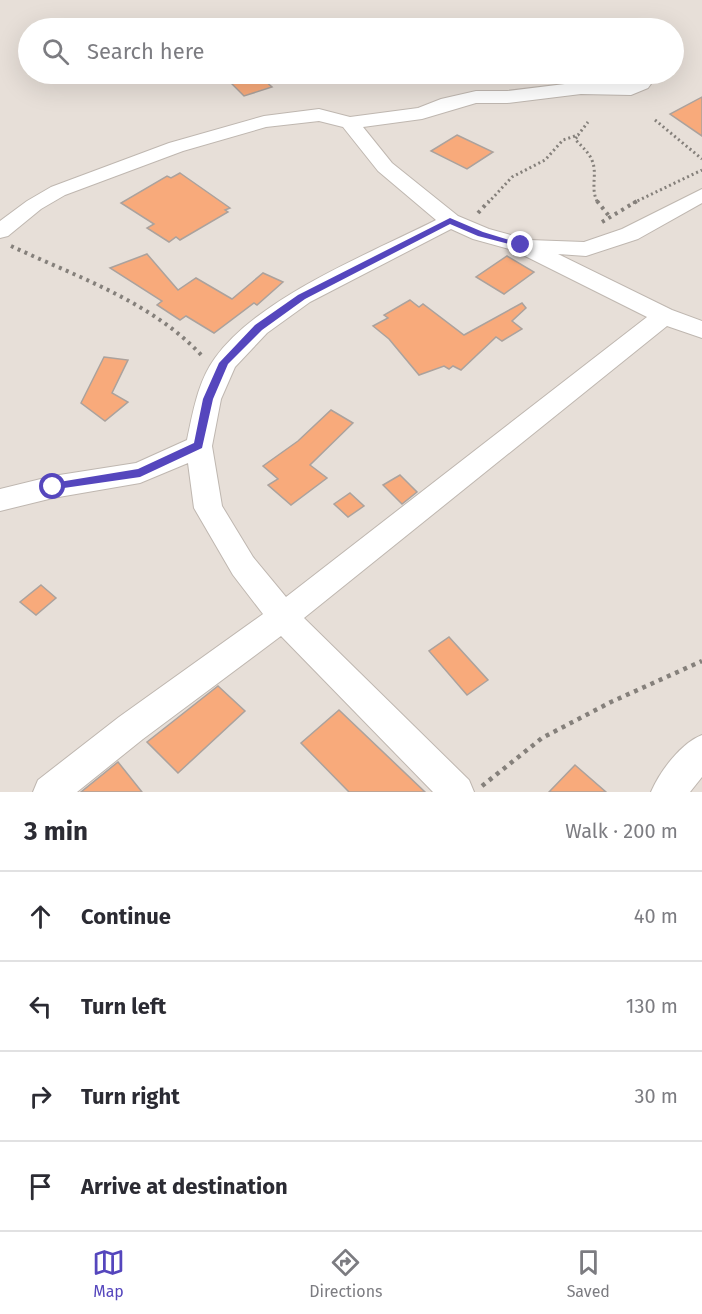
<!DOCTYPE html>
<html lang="en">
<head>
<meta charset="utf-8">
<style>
  :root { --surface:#fff; --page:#f7f7f7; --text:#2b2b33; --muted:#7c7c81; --line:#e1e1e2; --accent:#5546bd }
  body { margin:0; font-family:"Fira Sans",sans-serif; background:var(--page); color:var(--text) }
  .stop { position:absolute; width:18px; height:18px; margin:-14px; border:4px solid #5546bd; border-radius:50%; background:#fff }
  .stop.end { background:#5546bd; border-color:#fff; box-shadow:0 2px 6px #0008 }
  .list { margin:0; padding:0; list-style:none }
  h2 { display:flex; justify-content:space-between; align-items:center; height:78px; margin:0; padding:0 24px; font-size:26px }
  h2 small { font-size:20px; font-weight:400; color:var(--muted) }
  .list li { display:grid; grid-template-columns:39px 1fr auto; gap:18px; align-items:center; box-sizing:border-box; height:90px; padding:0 24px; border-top:2px solid var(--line) }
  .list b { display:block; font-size:22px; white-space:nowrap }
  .list em { font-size:20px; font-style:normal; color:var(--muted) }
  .icon { flex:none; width:33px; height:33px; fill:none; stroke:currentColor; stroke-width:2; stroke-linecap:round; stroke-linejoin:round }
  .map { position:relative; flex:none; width:702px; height:792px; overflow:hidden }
  .search { position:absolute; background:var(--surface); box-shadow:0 6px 24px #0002; left:18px; right:18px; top:18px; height:66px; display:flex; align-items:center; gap:15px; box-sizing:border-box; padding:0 21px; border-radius:33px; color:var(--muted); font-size:22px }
  .sheet { height:438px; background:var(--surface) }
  nav { display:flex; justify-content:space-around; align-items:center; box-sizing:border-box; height:84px; border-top:2px solid var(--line); background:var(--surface); font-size:16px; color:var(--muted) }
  nav a { display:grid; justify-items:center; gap:3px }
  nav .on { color:var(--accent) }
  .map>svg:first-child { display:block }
  .building { fill:#f8aa7b; stroke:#aba29d; stroke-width:1.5 }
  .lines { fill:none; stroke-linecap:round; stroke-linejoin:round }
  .street-casing { stroke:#bfb7b0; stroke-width:2 }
  .path-far2 { stroke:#85807b; stroke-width:3; stroke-dasharray:2 3; stroke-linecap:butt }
  .path-far1 { stroke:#85807b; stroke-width:4; stroke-dasharray:3 4.5; stroke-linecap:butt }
  .path { stroke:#85807b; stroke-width:4.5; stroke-dasharray:4 5; stroke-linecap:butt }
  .street { fill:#fff; fill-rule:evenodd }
  .route { fill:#5546bd }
</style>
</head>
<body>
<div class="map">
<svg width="702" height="792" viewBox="0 0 702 792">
  <rect width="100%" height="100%" fill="#e7dfd8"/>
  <g class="building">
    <path d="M 257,74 L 272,87 L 244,96 L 229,81 Z"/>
    <path d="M 702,97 L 702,136 L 670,114 Z"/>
    <path d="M 457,135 L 493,152 L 467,169 L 431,151 Z"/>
    <path d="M 180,173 L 230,208 L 225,210 L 228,212 L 180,240 L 176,237 L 169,242 L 147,228 L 154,224 L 121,203 L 167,176 L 171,178 Z"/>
    <path d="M 147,254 L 178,290 L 196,278 L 232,299 L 263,273 L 283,282 L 257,305 L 254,303 L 214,333 L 186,316 L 180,320 L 157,305 L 162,301 L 110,268 Z"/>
    <path d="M 507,256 L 534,272 L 504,294 L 476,277 Z"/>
    <path d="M 410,300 L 419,307 L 423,304 L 464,335 L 522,303 L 526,308 L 512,321 L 522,329 L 502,341 L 496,337 L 461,370 L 453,366 L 449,369 L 444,366 L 419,375 L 389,339 L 373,326 L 388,318 L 384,315 Z"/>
    <path d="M 104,357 L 128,360 L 112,393 L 128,402 L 105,421 L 81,403 Z"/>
    <path d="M 331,410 L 353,423 L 310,465 L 327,478 L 291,505 L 268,485 L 278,479 L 263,466 L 298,441 Z"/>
    <path d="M 400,475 L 417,492 L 402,504 L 383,485 Z"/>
    <path d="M 350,493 L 364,506 L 348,517 L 334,504 Z"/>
    <path d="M 41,585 L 56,598 L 36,615 L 20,602 Z"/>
    <path d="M 449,637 L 488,680 L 467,695 L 429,651 Z"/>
    <path d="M 218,686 L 245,711 L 178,773 L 147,742 Z"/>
    <path d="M 339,710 L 425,792 L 349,792 L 301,743 Z"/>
    <path d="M 118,762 L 142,792 L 81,792 Z"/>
    <path d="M 575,765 L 606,792 L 549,792 Z"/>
  </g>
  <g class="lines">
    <g class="street-casing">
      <g id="street">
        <path d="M 640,74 L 658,74 L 648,88 L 631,95 L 581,94 L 507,103 L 476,103 L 422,119 L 363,127 L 392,163 L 458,216 L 489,229 L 529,240 L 584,242 L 622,229 L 702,189 L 702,203 L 638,239 L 586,256 L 558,254 L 672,310 L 702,321 L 702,338 L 667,326 L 304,618 L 469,780 L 474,792 L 433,792 L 281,636 L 143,739 L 77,792 L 33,792 L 38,780 L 119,717 L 263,614 L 233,575 L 194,508 L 188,463 L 140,483 L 53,498 L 0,511 L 0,489 L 53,476 L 136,463 L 187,440 C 193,412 198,381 215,358 C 259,297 369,254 436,220 L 378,171 L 343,127 L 319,121 L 266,127 L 183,151 L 65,195 L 41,209 L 8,236 L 0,238 L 0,221 L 27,201 L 51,187 L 169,143 L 264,116 L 319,109 L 350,117 L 418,108 L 441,99 L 476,91 L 507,91 L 581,82 L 628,83 L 636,80 ZM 451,229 L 473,239 L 513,250 L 647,317 L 286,597 L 253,557 L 222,506 L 212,446 L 221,399 L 235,367 L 267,333 L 310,302 Z"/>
        <path d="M 702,735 L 702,777 L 690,792 L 651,792 C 660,771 681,743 702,735 Z"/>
      </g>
    </g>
    <g class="path-far2">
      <path d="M 655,120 L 702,159"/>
      <path d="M 577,137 L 575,139 C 582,147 590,153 593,163 C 597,177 590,189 598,203"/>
      <path d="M 488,203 L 512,177 L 545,160 L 563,140 L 578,135 L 588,122"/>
      <path d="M 633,203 L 702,170"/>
    </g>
    <g class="path-far1">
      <path d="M 597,201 L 609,216"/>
      <path d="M 478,213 L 489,201"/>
      <path d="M 602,222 L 637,201"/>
      <path d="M 11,246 C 77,277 153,302 203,357"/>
    </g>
    <path class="path" d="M 482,786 L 542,738 L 611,702 L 702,661"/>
    <use href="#street" class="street"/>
  </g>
  <path class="route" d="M 450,218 L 483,232 L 526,245 L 521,247 L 478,236 L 450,224 L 305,299 L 262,330 L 228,364 L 213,399 L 202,448 L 140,477 L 50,490 L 50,484 L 53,483 L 138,469 L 194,443 L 203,399 L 219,363 L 255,325 L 298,295 Z"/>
</svg>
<div class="stop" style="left:53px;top:487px"></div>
<div class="stop end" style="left:521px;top:245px"></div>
<div class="search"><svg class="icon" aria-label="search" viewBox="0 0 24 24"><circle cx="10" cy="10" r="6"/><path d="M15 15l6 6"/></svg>Search here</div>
</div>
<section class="sheet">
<h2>3 min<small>Walk · 200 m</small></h2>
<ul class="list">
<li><svg class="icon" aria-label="ahead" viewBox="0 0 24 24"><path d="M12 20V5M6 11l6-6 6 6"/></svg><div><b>Continue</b></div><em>40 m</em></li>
<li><svg class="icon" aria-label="left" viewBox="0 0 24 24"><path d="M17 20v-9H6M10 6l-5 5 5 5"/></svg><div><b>Turn left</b></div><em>130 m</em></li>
<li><svg class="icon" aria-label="right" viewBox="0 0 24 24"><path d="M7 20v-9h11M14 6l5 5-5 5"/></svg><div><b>Turn right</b></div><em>30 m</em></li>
<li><svg class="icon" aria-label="arrive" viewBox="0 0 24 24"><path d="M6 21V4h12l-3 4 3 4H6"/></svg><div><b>Arrive at destination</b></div></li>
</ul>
</section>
<nav>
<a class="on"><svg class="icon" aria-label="map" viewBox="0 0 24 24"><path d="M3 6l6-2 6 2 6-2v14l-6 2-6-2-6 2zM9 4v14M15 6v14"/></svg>Map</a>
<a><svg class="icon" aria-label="directions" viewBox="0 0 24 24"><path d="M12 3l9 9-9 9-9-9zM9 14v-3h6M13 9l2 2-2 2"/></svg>Directions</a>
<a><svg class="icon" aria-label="saved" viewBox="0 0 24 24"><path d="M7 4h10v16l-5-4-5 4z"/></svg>Saved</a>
</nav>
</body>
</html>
